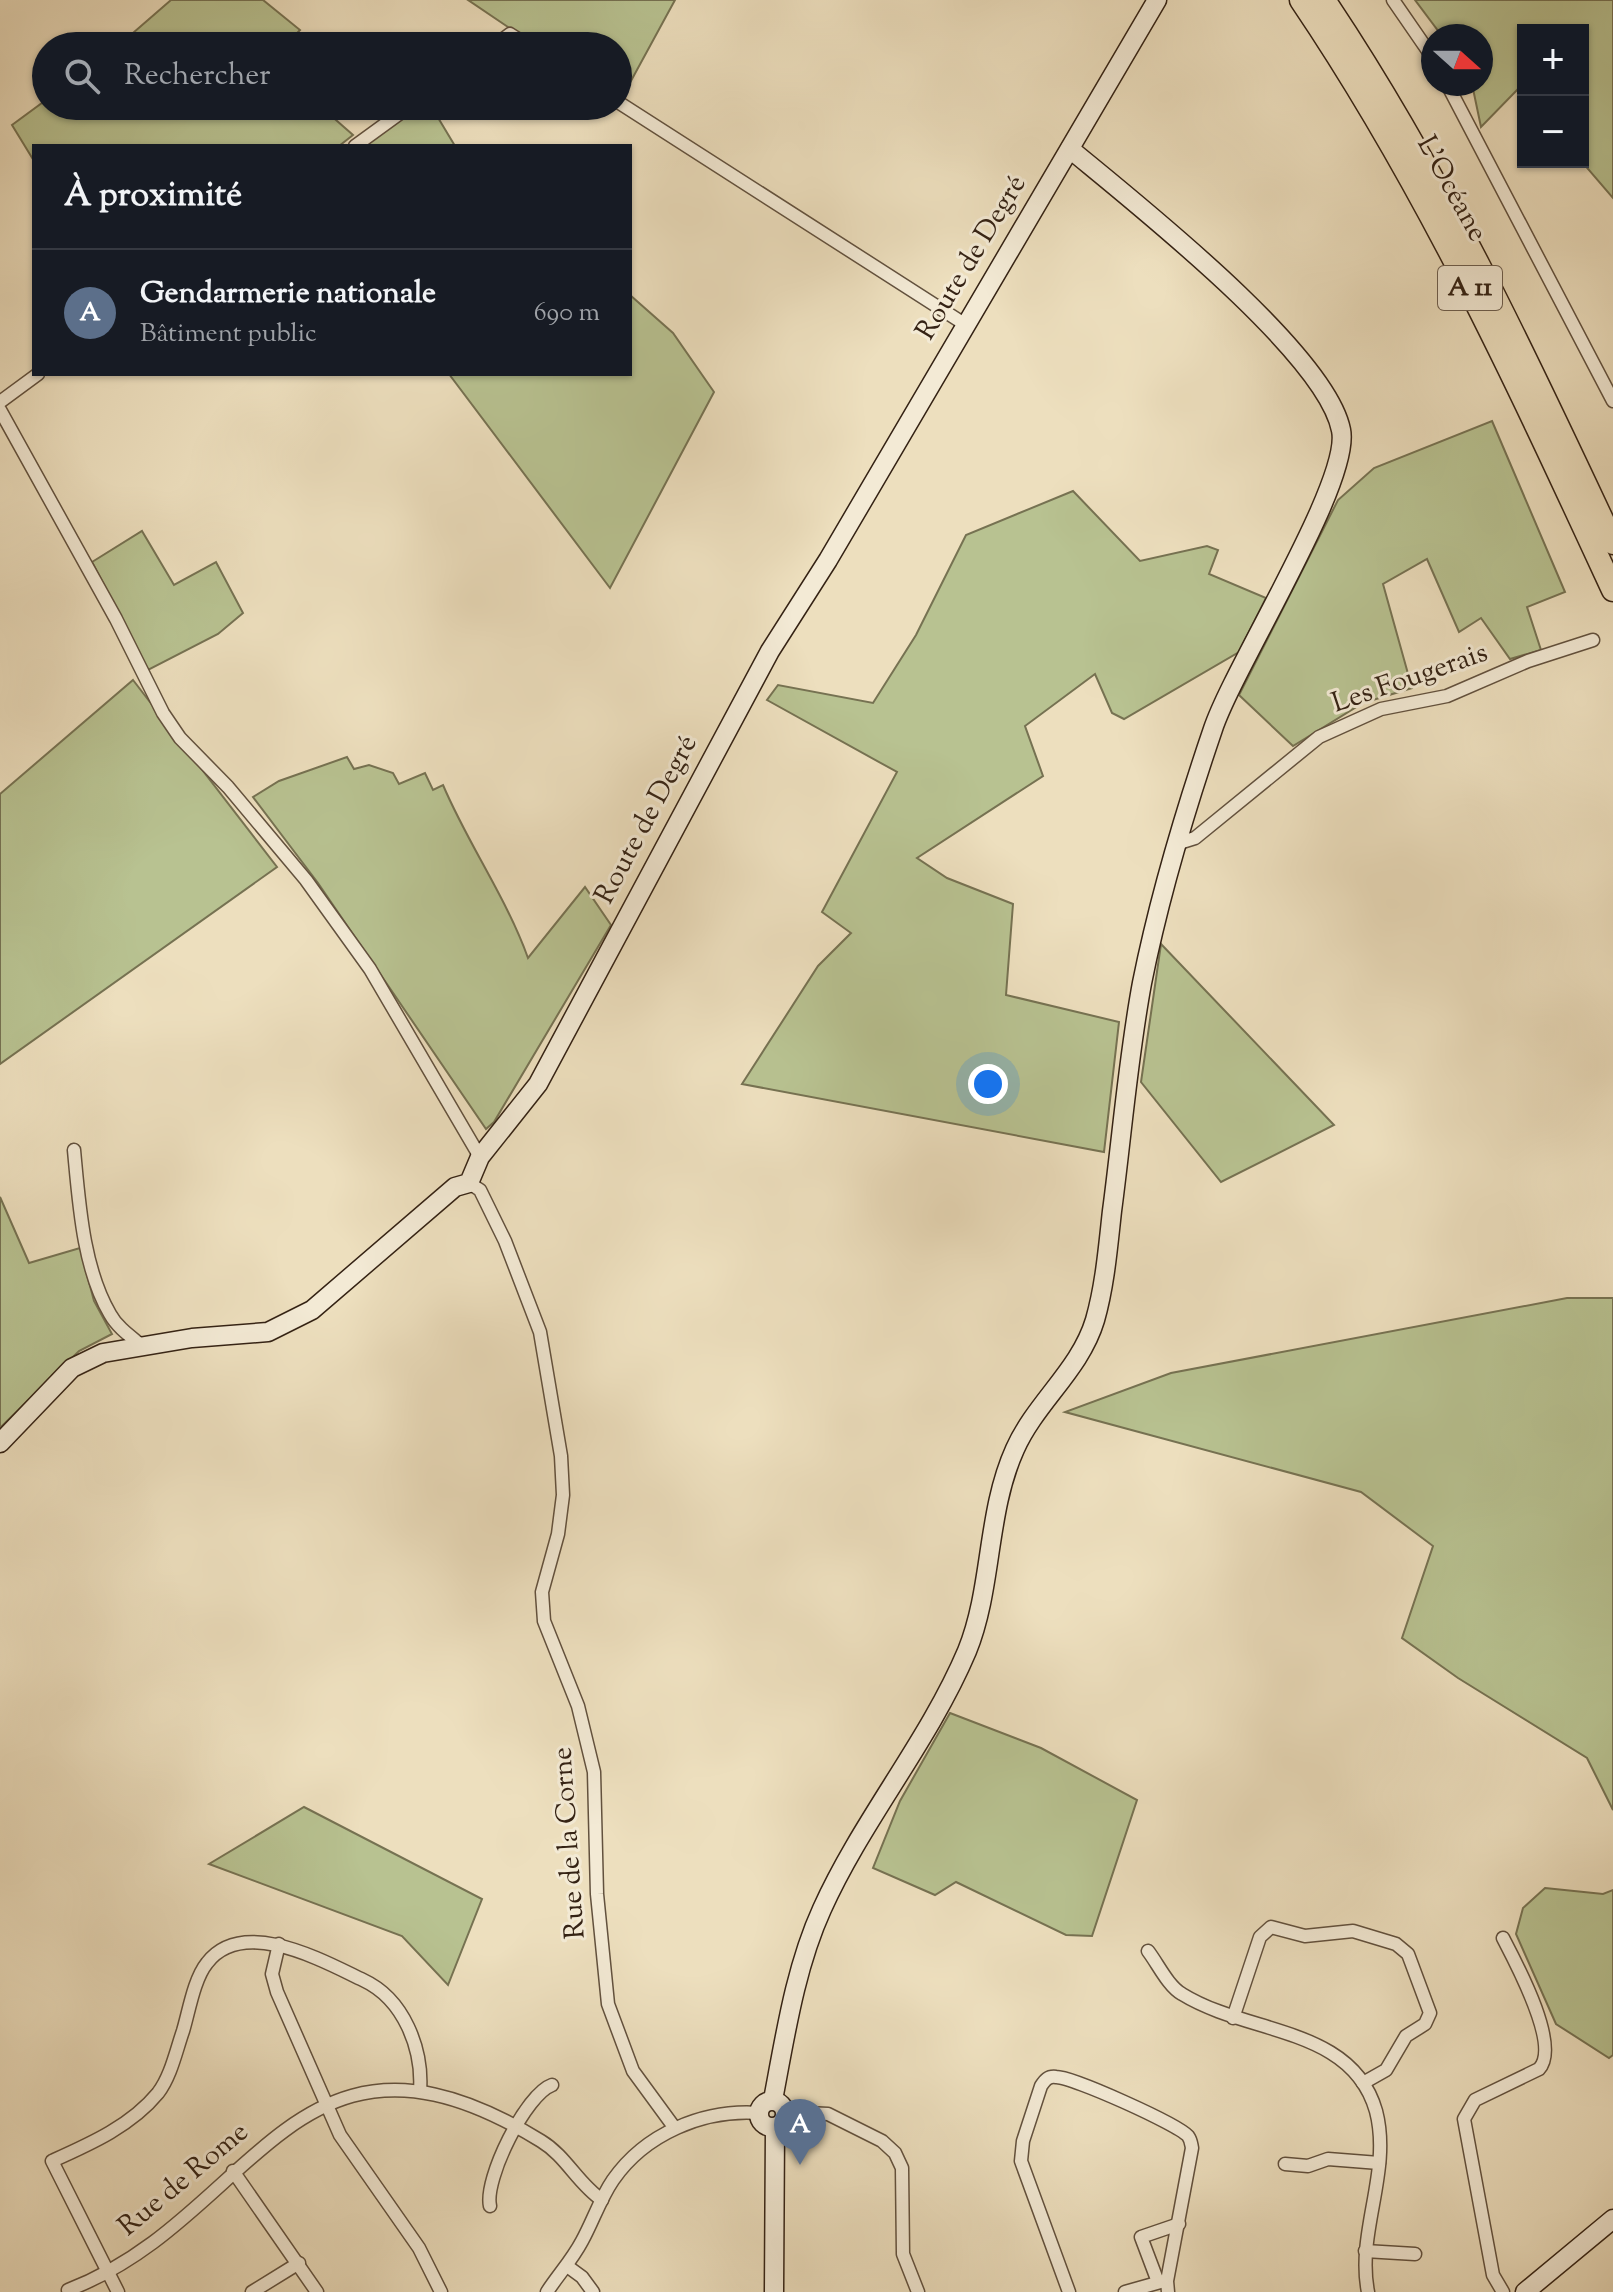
<!DOCTYPE html>
<html lang="fr">
<head>
<meta charset="utf-8">
<style>
  :root { --surface:#171b24; --page:#242831; --text:#f1f3f6; --muted:#9ea1a6; --line:#363941; --accent:#c59692 }
  body { margin:0; font-family:"Sorts Mill Goudy",serif; background:var(--page); color:var(--text) }
  .controls { position:absolute; right:24px; top:24px; display:grid; overflow:hidden; border-radius:0px; box-shadow:0 2px 6px #0004 }
  .controls button { width:72px; height:72px; display:grid; place-items:center; padding:0; border:0; border-bottom:2px solid var(--line); background:var(--surface); color:var(--text); font:40px sans-serif }
  .compass { position:absolute; left:1421px; top:24px; width:72px; height:72px; border-radius:50%; background:var(--surface); box-shadow:0 2px 6px #0004; rotate:111deg }
  .you { position:absolute; left:988px; top:1084px; width:28px; height:28px; margin:-20px; border:6px solid #fff; border-radius:50%; background:#1a73e8; box-shadow:0 0 0 12px #1a73e833 }
  .badge { display:grid; place-items:center; width:52px; height:52px; border-radius:50%; background:var(--accent); color:#fff; font-size:26px; font-weight:700 }
  .pin { position:absolute; translate:-50% -66px; filter:drop-shadow(0 2px 4px #0008) }
  .pin::after { content:''; position:absolute; top:42px; width:28px; height:24px; background:inherit; clip-path:polygon(0 0,100% 0,50% 100%) }
  .list { margin:0; padding:0; list-style:none }
  h2 { display:flex; justify-content:space-between; align-items:center; height:104px; margin:0; padding:0 32px; font-size:34px }
  h2 small { font-size:26px; font-weight:400; color:var(--muted) }
  .list li { display:grid; grid-template-columns:52px 1fr auto; gap:24px; align-items:center; box-sizing:border-box; height:128px; padding:0 32px; border-top:2px solid var(--line) }
  .list b { display:block; font-size:30px; white-space:nowrap }
  .list p { margin:0; font-size:26px; white-space:nowrap; color:var(--muted) }
  .list em { font-size:26px; font-style:normal; color:var(--muted) }
  .icon { flex:none; width:44px; height:44px; fill:none; stroke:currentColor; stroke-width:2; stroke-linecap:round; stroke-linejoin:round }
  .map { position:relative; flex:none; width:1613px; height:2292px; overflow:hidden }
  .search { position:absolute; background:var(--surface); box-shadow:0 2px 6px #0004; left:32px; top:32px; width:600px; height:88px; display:flex; align-items:center; gap:20px; box-sizing:border-box; padding:0 28px; border-radius:44px; color:var(--muted); font-size:30px }
  .panel { position:absolute; background:var(--surface); box-shadow:0 2px 6px #0004; left:32px; top:144px; width:600px; height:232px; border-radius:0px }
  .map>svg:first-child { display:block }
  .green { fill:#b8c291; stroke:#767252; stroke-width:2 }
  .lines { fill:none; stroke-linecap:round; stroke-linejoin:round }
  .street-casing { stroke:#62513e; stroke-width:15 }
  .secondary-casing { stroke:#342214; stroke-width:21 }
  .highway-casing { stroke:#342214; stroke-width:25 }
  .street { stroke:#f3ead5; stroke-width:12 }
  .secondary { stroke:#f3ead5; stroke-width:18 }
  .highway { stroke:#eddfbe; stroke-width:22 }
  .labels { text-anchor:middle; dominant-baseline:central; stroke-width:6; stroke-linejoin:round; paint-order:stroke }
  .shield { fill:#f3ead5; stroke:#6d5e4e; stroke-width:2 }
  .shield-label { font-size:26px; font-weight:bold; fill:#342214 }
  .street-label { font-size:28px; fill:#342214; stroke:#f3ead5 }
</style>
</head>
<body>
<div class="map">
<svg width="1613" height="2292" viewBox="0 0 1613 2292">
  <rect width="100%" height="100%" fill="#eddfbe"/>
  <filter id="stains"><feTurbulence type="fractalNoise" baseFrequency=".0025" numOctaves="4"/><feColorMatrix values="0 0 0 0 .2 0 0 0 0 .09 0 0 0 0 .02 0 0 0 .5 -.17"/></filter>
  <radialGradient id="worn" r=".72"><stop offset=".6" stop-color="#630" stop-opacity="0"/><stop offset="1" stop-color="#630" stop-opacity=".3"/></radialGradient>
  <g class="green">
    <path d="M 171,0 L 263,0 L 300,30 L 285,46 L 118,46 Z"/>
    <path d="M 468,0 L 675,0 L 619,103 L 618,46 L 536,46 Z"/>
    <path d="M 1415,0 L 1613,0 L 1613,198 L 1582,162 L 1583,30 L 1523,30 L 1523,94 L 1518,89 L 1481,127 L 1472,84 L 1481,84 L 1481,36 L 1442,36 Z"/>
    <path d="M 46,100 L 46,106 L 320,106 L 353,135 L 339,146 L 34,146 L 34,161 L 12,125 Z"/>
    <path d="M 417,106 L 431,106 L 455,146 L 359,146 Z"/>
    <path d="M 630,295 L 673,333 L 714,392 L 610,588 L 449,374 L 630,374 Z"/>
    <path d="M 1492,421 L 1565,592 L 1527,607 L 1541,650 L 1510,659 L 1481,618 L 1459,632 L 1427,559 L 1383,584 L 1412,688 L 1363,703 L 1293,746 L 1239,695 L 1338,500 L 1374,468 Z"/>
    <path d="M 1073,491 L 1140,561 L 1207,546 L 1218,550 L 1209,574 L 1266,598 L 1239,652 L 1124,719 L 1112,713 L 1095,674 L 1025,726 L 1043,776 L 917,858 L 947,878 L 1013,904 L 1006,995 L 1119,1022 L 1104,1152 L 742,1084 L 818,966 L 851,933 L 822,912 L 897,772 L 767,700 L 778,685 L 873,703 L 916,635 L 966,535 Z"/>
    <path d="M 142,531 L 174,585 L 216,562 L 243,613 L 218,634 L 148,670 L 92,562 Z"/>
    <path d="M 133,680 L 277,867 L 0,1064 L 0,794 Z"/>
    <path d="M 347,757 L 354,769 L 369,765 L 393,773 L 399,784 L 425,773 L 433,790 L 443,785 C 468,844 506,897 528,958 L 585,887 L 611,925 L 494,1122 L 486,1129 L 318,883 L 253,797 L 279,781 Z"/>
    <path d="M 1161,944 L 1334,1125 L 1221,1182 L 1141,1082 Z"/>
    <path d="M 0,1197 L 29,1263 L 80,1248 L 94,1301 L 112,1334 L 79,1351 L 0,1428 Z"/>
    <path d="M 1567,1298 L 1613,1298 L 1613,1810 L 1587,1758 L 1458,1678 L 1402,1638 L 1433,1546 L 1361,1492 L 1065,1412 L 1171,1373 Z"/>
    <path d="M 950,1713 L 1041,1748 L 1137,1800 L 1092,1936 L 1066,1935 L 956,1882 L 935,1895 L 873,1868 L 900,1801 Z"/>
    <path d="M 304,1807 L 482,1899 L 448,1985 L 402,1936 L 209,1864 Z"/>
    <path d="M 1545,1888 L 1603,1894 L 1613,1890 L 1613,2055 L 1609,2058 L 1556,2024 L 1516,1934 L 1523,1908 Z"/>
  </g>
  <g class="lines">
    <g class="street-casing">
      <g id="street">
        <path d="M 1393,0 L 1433,58"/>
        <path d="M 494,46 L 510,34 L 529,46"/>
        <path d="M 1447,84 L 1613,401"/>
        <path d="M 618,102 L 966,325"/>
        <path d="M 355,146 L 410,106"/>
        <path d="M 0,402 L 38,374"/>
        <path d="M 0,410 L 116,619 L 163,713 L 180,738 L 228,787 L 306,880 L 370,969 L 480,1157"/>
        <path d="M 1179,843 L 1195,838 L 1319,737 L 1381,709 L 1447,696 L 1528,661 L 1593,640"/>
        <path d="M 74,1150 C 79,1203 83,1268 110,1314 C 117,1327 130,1336 141,1345"/>
        <path d="M 469,1183 L 480,1190 L 505,1241 L 540,1332 L 561,1456 L 563,1495 L 558,1534 L 542,1592 L 544,1621 L 578,1706 L 594,1772 L 597,1894 L 608,2004 L 633,2071 L 674,2127"/>
        <path d="M 279,1944 L 272,1974 L 277,1992 L 340,2135 L 419,2248 L 441,2292"/>
        <path d="M 1148,1951 C 1158,1964 1168,1986 1182,1994 C 1248,2035 1352,2026 1376,2111 C 1392,2172 1356,2232 1368,2292"/>
        <path d="M 1233,2018 L 1260,1937 L 1271,1927 L 1305,1936 L 1353,1931 L 1396,1944 L 1408,1954 L 1430,2013 L 1425,2024 L 1406,2036 L 1386,2070 L 1363,2083"/>
        <path d="M 785,2112 L 828,2114 L 882,2141 L 895,2153 L 902,2168 L 903,2254 L 918,2292"/>
        <path d="M 1285,2164 L 1308,2166 L 1328,2159 L 1379,2163"/>
        <path d="M 233,2171 L 317,2292"/>
        <path d="M 490,2206 C 484,2179 526,2094 552,2085"/>
        <path d="M 1365,2251 L 1415,2254"/>
        <path d="M 567,2266 L 582,2277 L 593,2292"/>
        <path d="M 1158,2282 L 1141,2237 L 1179,2224"/>
        <path d="M 68,2290 C 256,2219 295,1989 541,2141 C 566,2156 578,2184 602,2200"/>
        <path d="M 118,2292 L 52,2161 C 90,2144 131,2126 158,2093 C 171,2076 176,2051 183,2031 C 189,2011 194,1979 207,1963 C 243,1916 323,1961 363,1980 C 404,1999 423,2049 420,2091"/>
        <path d="M 252,2292 L 299,2263"/>
        <path d="M 547,2292 C 558,2275 572,2260 582,2241 C 593,2221 600,2199 613,2180 C 645,2134 703,2109 759,2113"/>
        <path d="M 1069,2292 L 1021,2161 L 1023,2141 L 1041,2086 C 1045,2080 1048,2076 1056,2077 C 1073,2077 1177,2124 1188,2136 C 1191,2140 1191,2143 1192,2148 L 1167,2281 L 1168,2292"/>
        <path d="M 1125,2292 L 1164,2281"/>
        <path d="M 1503,2292 L 1493,2275 L 1464,2119 L 1475,2100 L 1539,2069 C 1561,2046 1516,1963 1503,1938"/>
      </g>
    </g>
    <g class="secondary-casing">
      <g id="secondary">
        <path d="M 0,1443 L 72,1368 L 103,1353 L 192,1338 L 268,1332 L 312,1310 L 455,1187 L 469,1183 L 480,1157 L 538,1084 L 770,651 L 828,560 L 1157,0"/>
        <path d="M 773,2100 C 785,2037 795,1968 822,1909 C 862,1820 929,1741 967,1651 C 993,1587 986,1513 1015,1449 C 1036,1402 1080,1370 1095,1320 C 1105,1285 1108,1247 1112,1211 C 1122,1136 1128,1058 1142,983 C 1159,898 1185,811 1213,729 C 1234,666 1352,481 1341,430 C 1326,353 1134,202 1070,149"/>
        <circle cx="772" cy="2114" r="13"/>
        <path d="M 774,2292 L 775,2127"/>
        <path d="M 1525,2292 L 1613,2219"/>
      </g>
    </g>
    <g class="highway-casing">
      <g id="highway">
        <path d="M 1301,0 C 1427,186 1519,387 1613,590"/>
        <path d="M 1324,0 C 1439,171 1526,357 1613,543"/>
      </g>
    </g>
    <use href="#street" class="street"/>
    <use href="#secondary" class="secondary"/>
    <use href="#highway" class="highway"/>
  </g>
  <g class="labels">
    <rect class="shield" x="1438" y="266" width="64" height="44" rx="6"/>
    <g class="shield-label">
      <text x="1470" y="288">A 11</text>
    </g>
    <g class="street-label">
      <text transform="translate(1451 189) rotate(61)">L’Océane</text>
      <text transform="translate(972 258) rotate(-59)">Route de Degré</text>
      <text transform="translate(1410 679) rotate(-19)">Les Fougerais</text>
      <text transform="translate(647 820) rotate(-62)">Route de Degré</text>
      <text transform="translate(570 1843) rotate(-94)">Rue de la Corne</text>
      <text transform="translate(184 2180) rotate(-40)">Rue de Rome</text>
    </g>
  </g>
  <rect width="100%" height="100%" filter="url(#stains)"/>
  <rect width="100%" height="100%" fill="url(#worn)"/>
</svg>
<div class="controls">
<button>+</button>
<button>−</button>
</div>
<svg class="compass" viewBox="-18 -18 36 36"><path d="M0-13l5 13h-10z" fill="#e53935"/><path d="M0 13l5-13h-10z" fill="#9ea1a6"/></svg>
<div class="you"></div>
<div class="pin badge" style="left:800px;top:2165px;background:#5c6f8a">A</div>
<div class="search"><svg class="icon" aria-label="search" viewBox="0 0 24 24"><circle cx="10" cy="10" r="6"/><path d="M15 15l6 6"/></svg>Rechercher</div>
<section class="panel">
<h2>À proximité<small></small></h2>
<ul class="list">
<li><span class="badge" style="background:#5c6f8a">A</span><div><b>Gendarmerie nationale</b><p>Bâtiment public</p></div><em>690 m</em></li>
</ul>
</section>
</div>
</body>
</html>
